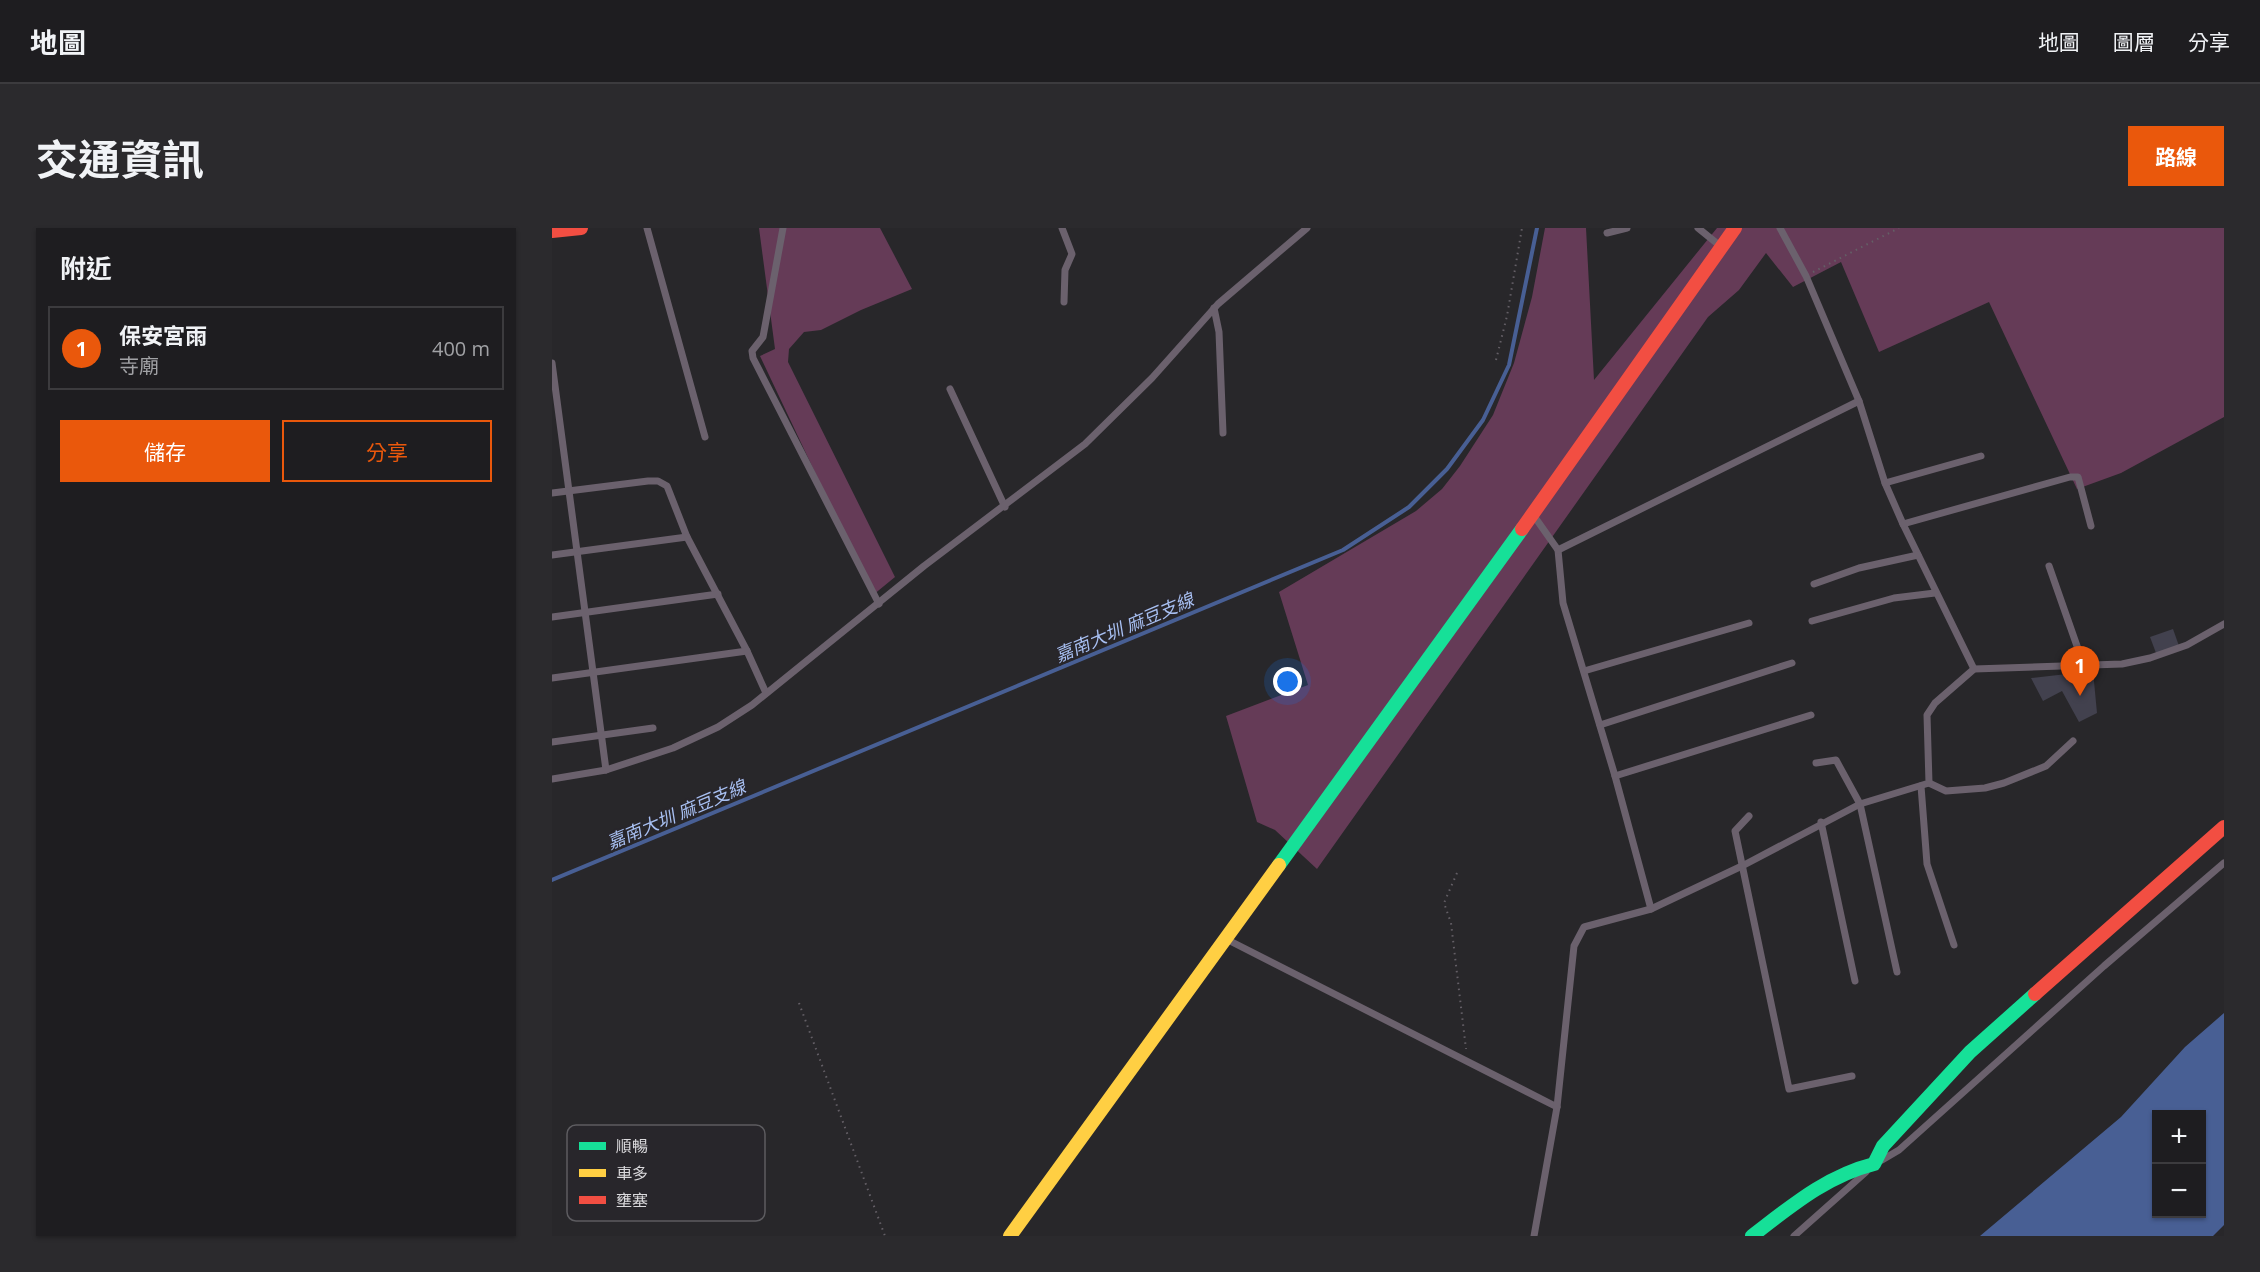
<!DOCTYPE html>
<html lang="zh-TW">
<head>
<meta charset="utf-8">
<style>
  :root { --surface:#1e1d20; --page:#2b2a2d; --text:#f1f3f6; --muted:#a1a2a5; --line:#3c3b3e; --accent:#ea580c }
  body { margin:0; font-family:"Open Sans","Noto Sans TC",sans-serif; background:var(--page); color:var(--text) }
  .controls { position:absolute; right:18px; bottom:18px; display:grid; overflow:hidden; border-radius:0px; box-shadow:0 2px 4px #0004 }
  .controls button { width:54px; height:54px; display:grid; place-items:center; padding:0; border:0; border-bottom:2px solid var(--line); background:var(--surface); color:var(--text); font:30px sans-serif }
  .you { position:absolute; left:736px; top:454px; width:21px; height:21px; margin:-15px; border:4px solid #fff; border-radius:50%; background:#1a73e8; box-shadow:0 0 0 9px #1a73e833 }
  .badge { display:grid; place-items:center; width:39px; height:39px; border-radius:50%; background:var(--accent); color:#fff; font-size:20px; font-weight:700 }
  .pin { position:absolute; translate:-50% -50px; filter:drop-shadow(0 2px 3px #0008) }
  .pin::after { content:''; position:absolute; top:32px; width:21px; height:18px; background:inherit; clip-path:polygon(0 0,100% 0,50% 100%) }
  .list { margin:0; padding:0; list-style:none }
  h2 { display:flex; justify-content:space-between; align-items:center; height:78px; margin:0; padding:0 24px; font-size:26px }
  h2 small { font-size:20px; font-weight:400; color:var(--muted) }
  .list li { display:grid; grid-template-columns:39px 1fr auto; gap:18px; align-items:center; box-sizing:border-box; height:84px; margin:0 12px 12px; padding:0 12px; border:2px solid var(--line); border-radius:0px }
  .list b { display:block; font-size:22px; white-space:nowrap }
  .list p { margin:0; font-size:20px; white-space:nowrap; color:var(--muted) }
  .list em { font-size:20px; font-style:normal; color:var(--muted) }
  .actions { display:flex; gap:12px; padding:18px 24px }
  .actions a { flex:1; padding:14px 0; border:2px solid var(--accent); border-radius:0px; text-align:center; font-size:21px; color:var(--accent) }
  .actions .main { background:var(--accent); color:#fff }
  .map { position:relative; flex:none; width:1672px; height:1008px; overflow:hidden; border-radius:0px }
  header { display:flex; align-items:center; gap:36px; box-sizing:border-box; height:84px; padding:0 30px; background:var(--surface); border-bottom:2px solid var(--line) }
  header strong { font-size:28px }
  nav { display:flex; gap:33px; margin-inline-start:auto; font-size:21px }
  .intro { display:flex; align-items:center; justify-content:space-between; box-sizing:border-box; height:144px; padding:0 36px }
  h1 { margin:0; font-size:42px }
  .button { padding:15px 27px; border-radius:0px; background:var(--accent); color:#fff; font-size:21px; font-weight:700 }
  main { display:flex; gap:36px; padding:0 36px }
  aside { flex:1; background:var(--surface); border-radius:0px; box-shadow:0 2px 4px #0004 }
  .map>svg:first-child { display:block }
  .green { fill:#653b57 }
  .water { fill:#485f94; fill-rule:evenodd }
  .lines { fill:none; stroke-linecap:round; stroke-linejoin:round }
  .stream { stroke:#485f94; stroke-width:4 }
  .building { fill:#42414e }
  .path { stroke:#645f66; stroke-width:2; stroke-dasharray:1.5 4.5; stroke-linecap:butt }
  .lane { stroke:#6b616d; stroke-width:7 }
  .fast { stroke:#16e098; stroke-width:14 }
  .slow { stroke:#ffcf43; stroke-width:14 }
  .jam { stroke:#f24e42; stroke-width:14 }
  .labels { text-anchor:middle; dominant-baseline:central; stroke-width:4.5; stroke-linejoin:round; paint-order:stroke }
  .water-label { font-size:18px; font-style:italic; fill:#a7bff1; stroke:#28262b }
  .key { fill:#28262b; stroke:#5d5c60; stroke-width:1.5 }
  .key-label { font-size:16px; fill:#dad9dc }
</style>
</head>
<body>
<header>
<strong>地圖</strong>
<nav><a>地圖</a><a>圖層</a><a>分享</a></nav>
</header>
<div class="intro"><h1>交通資訊</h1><a class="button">路線</a></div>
<main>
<aside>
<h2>附近<small></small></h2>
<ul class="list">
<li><span class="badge">1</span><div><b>保安宮雨</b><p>寺廟</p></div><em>400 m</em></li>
</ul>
<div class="actions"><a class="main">儲存</a><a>分享</a></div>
</aside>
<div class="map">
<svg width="1672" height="1008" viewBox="0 0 1672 1008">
  <rect width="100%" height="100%" fill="#28272a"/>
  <g class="green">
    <path d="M 207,0 L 328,0 L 360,61 L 309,82 L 269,102 L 252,104 L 237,121 L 236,134 L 343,349 L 321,367 L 208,128 L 223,121 Z"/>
    <path d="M 993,0 L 1034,0 L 1042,152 L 1165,0 L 1672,0 L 1672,189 L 1569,245 L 1525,261 L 1437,74 L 1327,124 L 1289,34 L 1241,59 L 1214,25 L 1187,62 L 1156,89 L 765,641 L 723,602 L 705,594 L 674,488 L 756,457 L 727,364 L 864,283 L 890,261 L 908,238 L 941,187 L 962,135 L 980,69 Z"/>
  </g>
  <path class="water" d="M 1672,785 L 1672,997 L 1661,1008 L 1428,1008 L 1569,889 L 1633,819 ZM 1604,886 L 1650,886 L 1650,986 L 1604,986 Z"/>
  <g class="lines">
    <path class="stream" d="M 0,652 L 791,322 L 857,279 L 895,241 L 931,192 L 957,137 L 985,0"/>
  </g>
  <g class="building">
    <path d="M 1621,401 L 1627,418 L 1604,425 L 1598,409 Z"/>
    <path d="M 1541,443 L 1545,485 L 1527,494 L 1510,463 L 1491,473 L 1479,450 Z"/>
  </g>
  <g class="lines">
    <g class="path">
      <path d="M 1261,44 L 1347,0"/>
      <path d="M 944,132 L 955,88 L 970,0"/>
      <path d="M 905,645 L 892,675 L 899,695 L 914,821"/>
      <path d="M 247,775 L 333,1008"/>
    </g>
    <g class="lane">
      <path d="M 95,0 L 153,209"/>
      <path d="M 231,0 L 211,109 L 200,123 L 201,130 L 327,376"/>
      <path d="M 510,0 L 520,26 L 513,42 L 512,74"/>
      <path d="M 1146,0 L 1167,17"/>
      <path d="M 1228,0 L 1254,48 L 1307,173 L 1333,255 L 1351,296 L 1422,441"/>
      <path d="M 1055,5 L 1075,0"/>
      <path d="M 662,80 L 667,104 L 671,205"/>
      <path d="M 0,135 L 54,542"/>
      <path d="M 398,161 L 453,279"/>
      <path d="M 1333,255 L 1429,228"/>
      <path d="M 0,265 L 96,253 L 106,253 L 115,258 L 135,309 L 195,423 L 214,465"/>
      <path d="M 982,288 L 1006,322 L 1011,375 L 1063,548 L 1099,681"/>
      <path d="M 1351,296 L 1518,249 L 1526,249 L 1539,298"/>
      <path d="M 1006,322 L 1307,173"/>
      <path d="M 0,327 L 135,309"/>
      <path d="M 1497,338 L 1532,438"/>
      <path d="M 1262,356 L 1307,340 L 1366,327"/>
      <path d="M 0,389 L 166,366"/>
      <path d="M 1260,393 L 1342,370 L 1383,365"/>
      <path d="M 1032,443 L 1197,395"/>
      <path d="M 0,450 L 195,423"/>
      <path d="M 1048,497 L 1240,435"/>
      <path d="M 0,514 L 101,500"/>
      <path d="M 1264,535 L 1284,532 L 1308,576 L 1345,744"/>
      <path d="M 1063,548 L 1259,487"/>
      <path d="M 0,551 L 54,542 L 121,520 L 166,499 L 200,477 L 372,338 L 533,216 L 600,150 L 666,76 L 755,0"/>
      <path d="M 1377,555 L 1394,563 L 1433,560 L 1452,555 L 1494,538 L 1521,513"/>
      <path d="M 1369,558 L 1375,636 L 1402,717"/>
      <path d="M 1197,588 L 1183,603 L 1237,861 L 1300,848"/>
      <path d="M 1269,594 L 1303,753"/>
      <path d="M 676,712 L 1005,879"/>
      <path d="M 1330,932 L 1347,922 L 1552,738 L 1672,635"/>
      <path d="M 982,1008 L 1005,879 L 1022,718 L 1032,699 L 1099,681 L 1192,637 L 1308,576 L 1377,555 L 1375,487 L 1383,475 L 1422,441 L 1570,436 L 1598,430 L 1635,417 L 1672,396"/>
      <path d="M 1242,1008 L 1314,944"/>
    </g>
    <g class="fast">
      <path d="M 727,637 L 970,301"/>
      <path d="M 1200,1008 C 1238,979 1274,948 1322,936 L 1331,918 L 1418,824 L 1483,766"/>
    </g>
    <path class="slow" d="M 458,1008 L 727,637"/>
    <g class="jam">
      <path d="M 0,3 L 29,0"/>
      <path d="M 970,301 L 1183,0"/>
      <path d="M 1483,766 L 1672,599"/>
    </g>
  </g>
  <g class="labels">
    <g class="water-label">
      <text transform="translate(572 399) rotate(-23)">嘉南大圳 麻豆支線</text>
      <text transform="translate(124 586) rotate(-23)">嘉南大圳 麻豆支線</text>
    </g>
  </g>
  <rect x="15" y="897" width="198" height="96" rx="9" class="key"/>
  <rect x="27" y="914" width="27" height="8" fill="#16e098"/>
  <rect x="27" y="941" width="27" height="8" fill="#ffcf43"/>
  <rect x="27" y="968" width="27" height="8" fill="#f24e42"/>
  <g class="key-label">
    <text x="64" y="924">順暢</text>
    <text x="64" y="951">車多</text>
    <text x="64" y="978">壅塞</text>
  </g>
</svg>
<div class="controls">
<button>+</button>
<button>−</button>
</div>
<div class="you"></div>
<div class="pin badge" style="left:1528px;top:468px">1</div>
</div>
</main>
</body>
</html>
